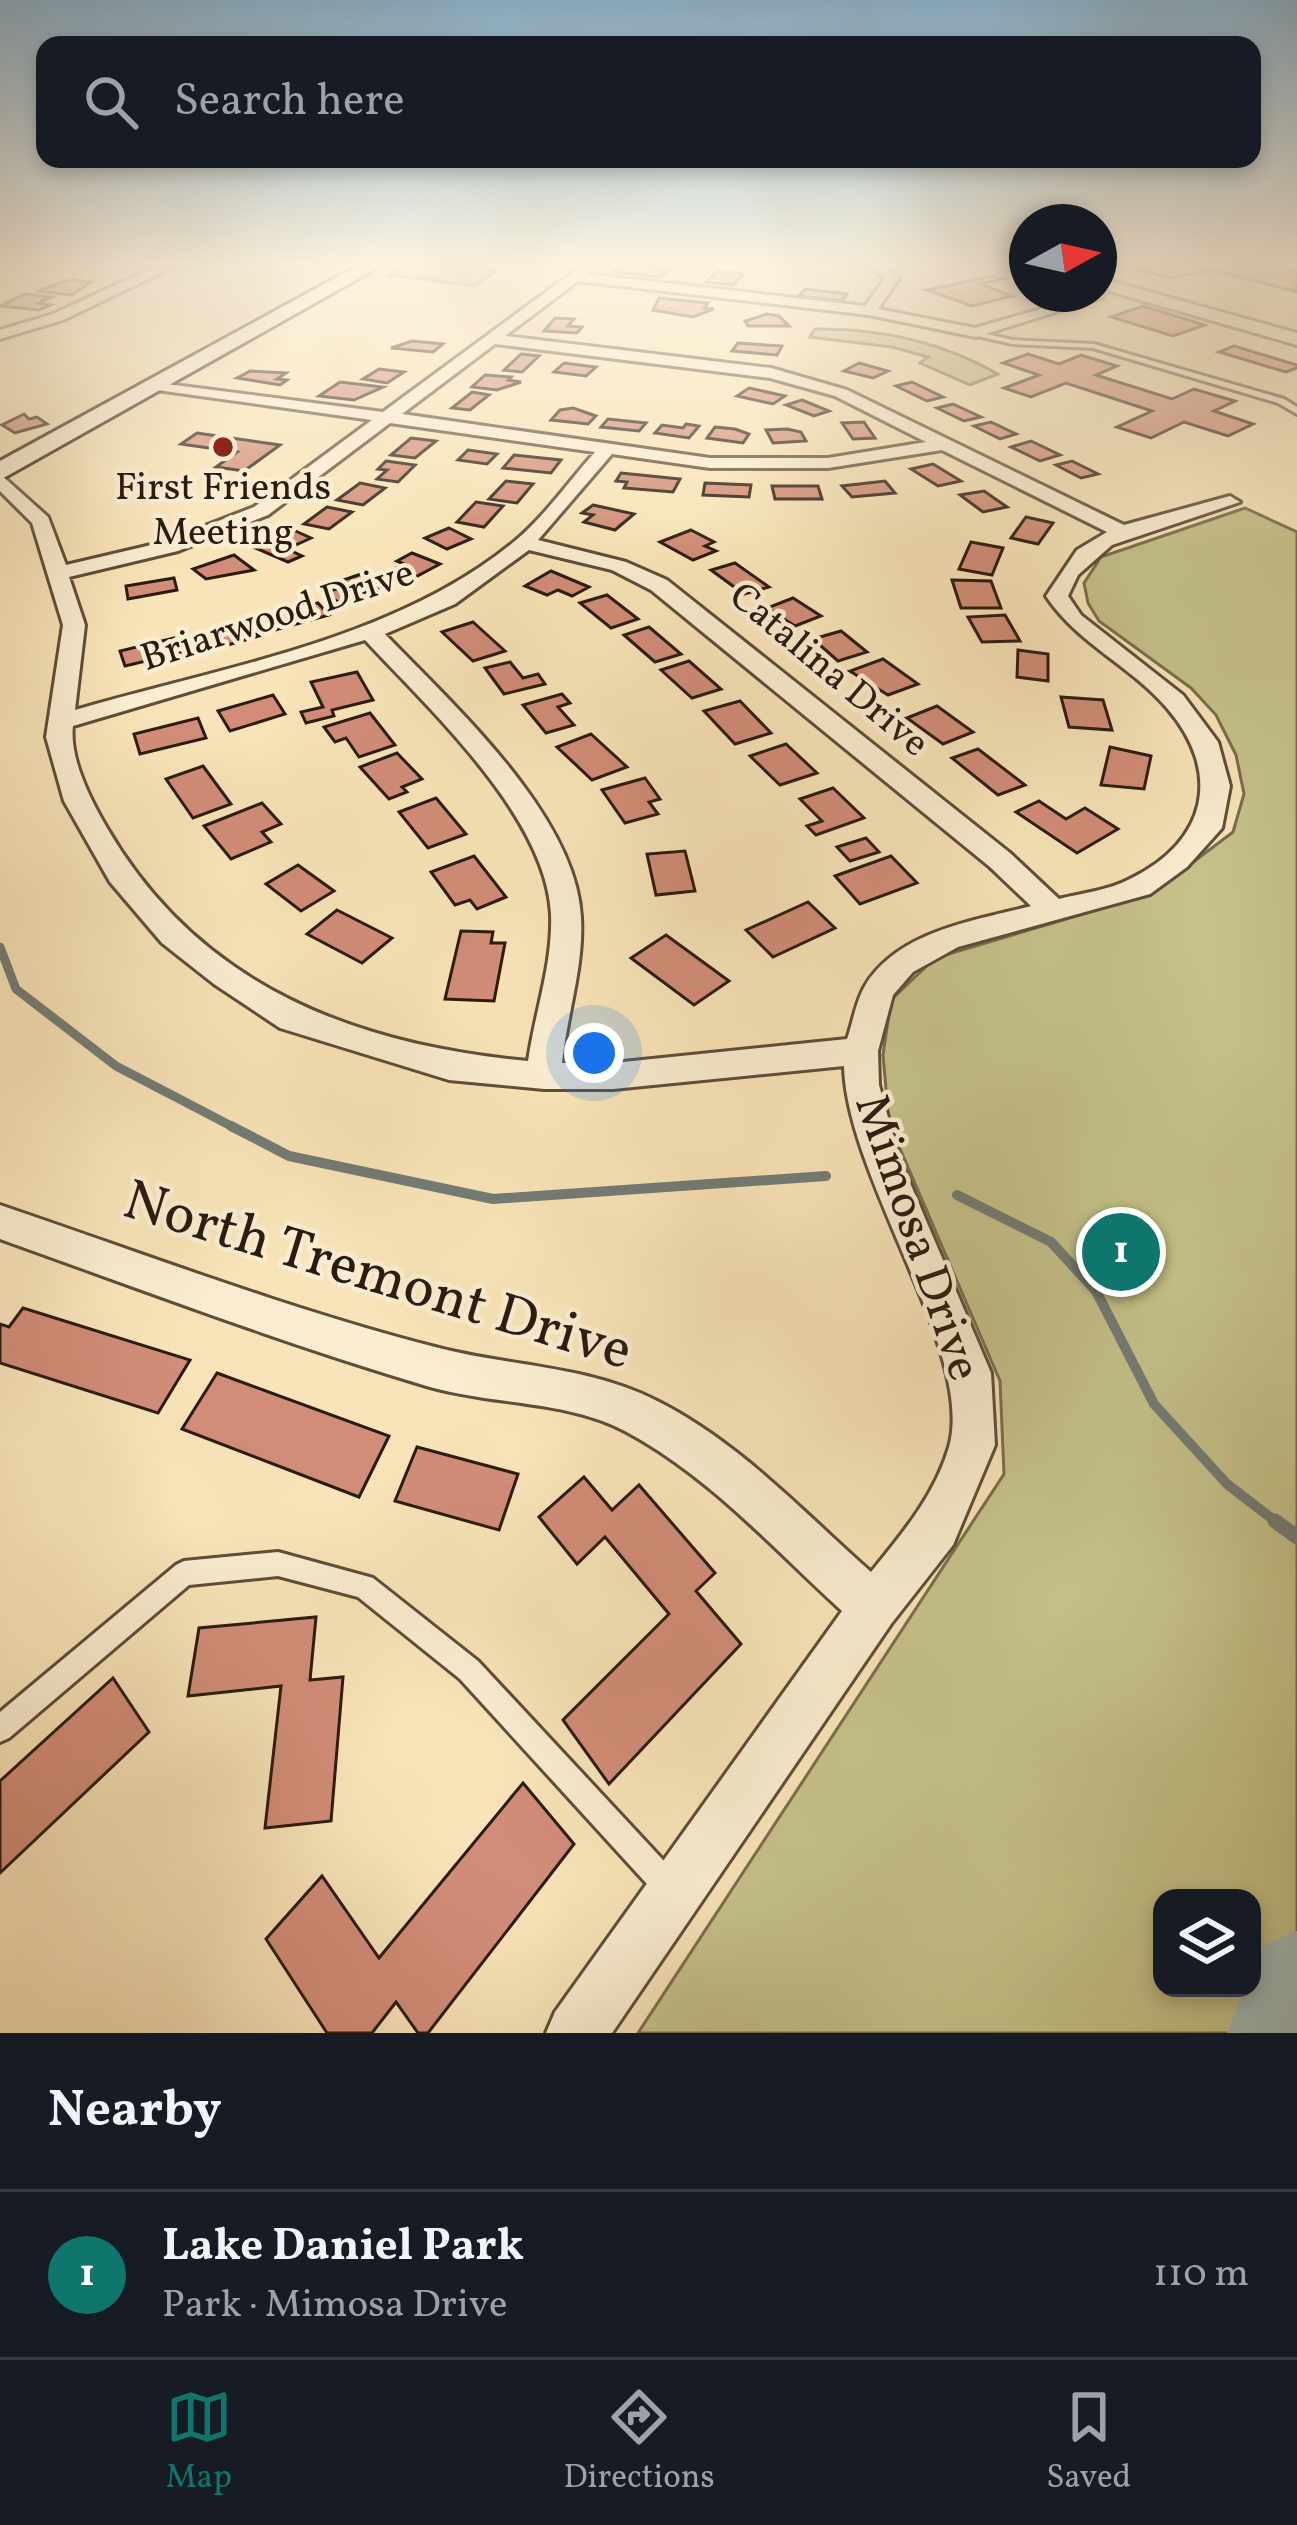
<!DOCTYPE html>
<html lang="en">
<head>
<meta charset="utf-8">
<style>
  :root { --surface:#171b24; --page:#242831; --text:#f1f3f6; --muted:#9ea1a6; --line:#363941; --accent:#0f766e }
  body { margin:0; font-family:Vollkorn,serif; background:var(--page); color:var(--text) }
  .controls { position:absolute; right:36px; bottom:36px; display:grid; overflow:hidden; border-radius:24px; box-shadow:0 6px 18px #0003 }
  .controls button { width:108px; height:108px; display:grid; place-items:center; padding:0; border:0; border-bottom:3px solid var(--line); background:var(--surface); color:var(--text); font:60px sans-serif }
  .compass { position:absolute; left:1009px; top:204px; width:108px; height:108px; border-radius:50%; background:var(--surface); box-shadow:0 6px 18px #0003; rotate:82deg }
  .you { position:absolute; left:594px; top:1053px; width:42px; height:42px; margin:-30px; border:9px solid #fff; border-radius:50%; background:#1a73e8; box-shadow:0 0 0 18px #1a73e833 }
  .badge { display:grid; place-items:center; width:78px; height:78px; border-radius:50%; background:var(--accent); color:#fff; font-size:39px; font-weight:700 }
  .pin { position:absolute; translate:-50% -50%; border:6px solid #fff; box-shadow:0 3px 12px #0006 }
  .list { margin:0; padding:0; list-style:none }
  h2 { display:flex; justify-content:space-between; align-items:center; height:156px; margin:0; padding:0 48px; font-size:51px }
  h2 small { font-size:39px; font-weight:400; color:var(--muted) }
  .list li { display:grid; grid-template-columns:78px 1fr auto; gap:36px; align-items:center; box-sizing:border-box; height:168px; padding:0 48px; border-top:3px solid var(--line) }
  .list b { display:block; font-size:45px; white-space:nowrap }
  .list p { margin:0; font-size:39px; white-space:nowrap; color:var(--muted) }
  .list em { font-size:39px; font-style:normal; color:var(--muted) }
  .icon { flex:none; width:66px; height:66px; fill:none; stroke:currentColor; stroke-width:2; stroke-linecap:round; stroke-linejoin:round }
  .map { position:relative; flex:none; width:1297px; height:2033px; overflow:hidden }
  .search { position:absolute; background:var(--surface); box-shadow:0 6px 18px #0003; left:36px; right:36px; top:36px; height:132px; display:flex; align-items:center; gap:30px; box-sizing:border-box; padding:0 42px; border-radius:24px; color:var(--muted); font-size:45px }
  .sheet { height:324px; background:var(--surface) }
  nav { display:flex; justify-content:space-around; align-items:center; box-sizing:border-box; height:168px; border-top:3px solid var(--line); background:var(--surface); font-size:33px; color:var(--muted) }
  nav a { display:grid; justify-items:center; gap:6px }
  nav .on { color:var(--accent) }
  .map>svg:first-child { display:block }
  .green { fill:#c5c289; stroke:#786e4c; stroke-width:3; fill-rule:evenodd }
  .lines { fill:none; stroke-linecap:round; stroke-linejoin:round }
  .stream-far2 { stroke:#727c75; stroke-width:9 }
  .stream-far1 { stroke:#727c75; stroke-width:10 }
  .stream { stroke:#727c75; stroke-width:15 }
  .river { fill:#a1bcb9; fill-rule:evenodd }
  .building { fill:#d28d78; stroke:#2b1b0f; stroke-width:3 }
  .service-casing { stroke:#5e4d39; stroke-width:6 }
  .minor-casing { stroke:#5e4d39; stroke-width:6 }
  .tertiary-casing { stroke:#5e4d39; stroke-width:6 }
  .secondary-casing { stroke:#2b1b0f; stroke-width:6 }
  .service { fill:#faedd1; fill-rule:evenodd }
  .minor { fill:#faedd1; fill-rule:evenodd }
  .tertiary { fill:#faedd1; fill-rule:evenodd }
  .secondary { fill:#faedd1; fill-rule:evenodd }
  .poi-dot { fill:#8f2418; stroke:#faedd1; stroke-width:4.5 }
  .labels { text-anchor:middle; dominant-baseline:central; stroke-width:9; stroke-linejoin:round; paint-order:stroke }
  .far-poi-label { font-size:39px; fill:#2b1b0f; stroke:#faedd1 }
  .far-street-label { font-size:39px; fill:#2b1b0f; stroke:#faedd1 }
  .street-label { font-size:48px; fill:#2b1b0f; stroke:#faedd1 }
  .near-street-label { font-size:57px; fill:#2b1b0f; stroke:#faedd1 }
</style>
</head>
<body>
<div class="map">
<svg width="1297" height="2033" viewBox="0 0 1297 2033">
  <rect width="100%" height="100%" fill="#f8e4b8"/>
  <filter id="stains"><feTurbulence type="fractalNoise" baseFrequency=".00167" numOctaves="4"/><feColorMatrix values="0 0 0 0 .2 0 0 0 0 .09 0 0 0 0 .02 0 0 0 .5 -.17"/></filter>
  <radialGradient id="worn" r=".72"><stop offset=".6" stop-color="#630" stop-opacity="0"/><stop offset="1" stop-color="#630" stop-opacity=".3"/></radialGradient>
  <g class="green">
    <path d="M 409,264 L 499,268 L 475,286 L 389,275 Z"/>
    <path d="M 815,329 C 880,328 942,342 998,374 L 970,385 L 920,363 L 928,357 L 892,347 L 810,337 Z"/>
    <path d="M 1245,508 L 1297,532 L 1297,2033 L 638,2033 L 1004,1474 L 1000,1381 L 889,1123 L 883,1055 L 891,1000 L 935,958 L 1151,894 L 1233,832 L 1244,794 L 1236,755 L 1216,715 L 1191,688 L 1099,621 L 1088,603 L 1084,583 L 1101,557 ZM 1162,1898 L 1252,1898 L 1252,1988 L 1162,1988 Z"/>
  </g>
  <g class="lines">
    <path class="stream-far2" d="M 0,947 L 16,989 L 116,1066 L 237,1129"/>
    <g class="stream-far1">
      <path d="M 231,1126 L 289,1156 L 493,1199 L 826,1176"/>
      <path d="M 957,1195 L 1051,1242 L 1096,1291 L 1154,1404 L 1227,1484 L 1279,1524"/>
    </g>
    <path class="stream" d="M 1275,1521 L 1297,1537"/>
    <path class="river" d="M 1297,1931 L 1297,2033 L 1227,2033 L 1245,1988 L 1252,1988 L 1252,1971 L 1263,1945 Z"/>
  </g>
  <g class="building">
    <path d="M 624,264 L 670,270 L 660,277 L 614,272 Z"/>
    <path d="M 1119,264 L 1217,264 L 1205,268 L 1212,270 L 1170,278 Z"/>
    <path d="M 1217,264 L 1270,264 L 1297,271 L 1297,292 L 1205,268 Z"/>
    <path d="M 718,271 L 744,273 L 733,285 L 706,282 Z"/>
    <path d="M 993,276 L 1002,279 L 980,284 L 1013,296 L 972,306 L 927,290 Z"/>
    <path d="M 70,280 L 91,282 L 72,295 L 36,291 Z"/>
    <path d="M 805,289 L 847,294 L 842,301 L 799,296 Z"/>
    <path d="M 25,294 L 52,297 L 38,303 L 51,305 L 39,310 L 0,306 Z"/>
    <path d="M 659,298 L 708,303 L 704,308 L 714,309 L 693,317 L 653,310 Z"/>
    <path d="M 1143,306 L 1205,325 L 1173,336 L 1111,317 Z"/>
    <path d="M 767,314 L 779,316 L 789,326 L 748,326 L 745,321 Z"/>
    <path d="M 555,318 L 574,319 L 568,326 L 582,327 L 577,333 L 544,331 Z"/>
    <path d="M 412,341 L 443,344 L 433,352 L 391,348 Z"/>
    <path d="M 738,343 L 782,346 L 777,355 L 732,351 Z"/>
    <path d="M 1234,346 L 1297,365 L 1297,368 L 1286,372 L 1219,352 Z"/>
    <path d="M 521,354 L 539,356 L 522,372 L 504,370 Z"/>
    <path d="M 1028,354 L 1059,364 L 1081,355 L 1117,366 L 1096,375 L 1172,399 L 1194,389 L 1235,401 L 1214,411 L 1253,424 L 1228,436 L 1184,422 L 1151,438 L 1117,427 L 1152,411 L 1066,383 L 1031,397 L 1004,388 L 1039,375 L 1003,363 Z"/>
    <path d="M 564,363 L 596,367 L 586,376 L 554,372 Z"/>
    <path d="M 859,363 L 888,371 L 873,378 L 844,371 Z"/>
    <path d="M 379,369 L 404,372 L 387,383 L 363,379 Z"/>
    <path d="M 250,371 L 286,373 L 277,379 L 287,380 L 280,385 L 237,378 Z"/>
    <path d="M 485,375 L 511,377 L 508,380 L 521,382 L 497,390 L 472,387 Z"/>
    <path d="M 340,382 L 383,387 L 354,400 L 319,396 Z"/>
    <path d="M 912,382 L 943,397 L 927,401 L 896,386 Z"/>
    <path d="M 749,388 L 785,396 L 773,404 L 737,396 Z"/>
    <path d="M 472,392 L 489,395 L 470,410 L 452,408 Z"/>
    <path d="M 802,400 L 829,411 L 814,416 L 786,405 Z"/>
    <path d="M 953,404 L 981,417 L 964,421 L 937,408 Z"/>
    <path d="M 573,408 L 596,416 L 588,424 L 551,420 L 560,410 Z"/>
    <path d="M 24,414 L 29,419 L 37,417 L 47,424 L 15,433 L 2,425 Z"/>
    <path d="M 608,419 L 646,423 L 639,431 L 601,427 Z"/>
    <path d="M 864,422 L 875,438 L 853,439 L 842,423 Z"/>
    <path d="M 991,422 L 1016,434 L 1000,439 L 974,426 Z"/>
    <path d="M 686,424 L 699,426 L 689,438 L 655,433 L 662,425 L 683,428 Z"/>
    <path d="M 715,427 L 735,429 L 749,434 L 743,443 L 707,438 Z"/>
    <path d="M 787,429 L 801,432 L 806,441 L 773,443 L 766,430 Z"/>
    <path d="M 197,433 L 280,445 L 244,471 L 216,467 L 237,452 L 181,444 Z"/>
    <path d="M 411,438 L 436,441 L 415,458 L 391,455 Z"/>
    <path d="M 1031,441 L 1060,455 L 1040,461 L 1011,447 Z"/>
    <path d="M 468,450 L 497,454 L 487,464 L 458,460 Z"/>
    <path d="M 514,455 L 561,460 L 551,473 L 503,468 Z"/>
    <path d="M 386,461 L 415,465 L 398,482 L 377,479 L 387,470 L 378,469 Z"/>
    <path d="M 1072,461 L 1098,474 L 1081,478 L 1056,465 Z"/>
    <path d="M 933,464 L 961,481 L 938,486 L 911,469 Z"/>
    <path d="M 621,473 L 680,479 L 673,492 L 624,488 L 627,482 L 616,481 Z"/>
    <path d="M 506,481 L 533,484 L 517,503 L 489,499 Z"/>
    <path d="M 885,481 L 895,493 L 852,497 L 842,486 Z"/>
    <path d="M 360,483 L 385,488 L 363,505 L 337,500 Z"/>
    <path d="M 705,483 L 751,485 L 749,497 L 703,495 Z"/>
    <path d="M 772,486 L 818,486 L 822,499 L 775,499 Z"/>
    <path d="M 984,491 L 1007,507 L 983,512 L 960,495 Z"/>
    <path d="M 476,502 L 503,506 L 484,527 L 457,522 Z"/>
    <path d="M 593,505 L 634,514 L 615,530 L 584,522 L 593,515 L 582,513 Z"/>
    <path d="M 327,507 L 352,512 L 329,529 L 304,524 Z"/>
    <path d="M 1026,517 L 1053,523 L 1038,544 L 1011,538 Z"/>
    <path d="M 449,528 L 471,539 L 447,549 L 425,538 Z"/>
    <path d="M 291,529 L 311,538 L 287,549 L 302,556 L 288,562 L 253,547 Z"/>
    <path d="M 691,530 L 714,542 L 705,546 L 716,551 L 693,560 L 660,542 Z"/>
    <path d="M 971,542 L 1003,548 L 992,575 L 959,569 Z"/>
    <path d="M 412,553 L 440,564 L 404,583 L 383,575 L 404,564 L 397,561 Z"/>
    <path d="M 234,555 L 254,570 L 206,579 L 193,569 Z"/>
    <path d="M 735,563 L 769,587 L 744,594 L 711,570 Z"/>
    <path d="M 551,571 L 589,587 L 572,596 L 558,590 L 547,595 L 525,586 Z"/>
    <path d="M 361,574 L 379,588 L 338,602 L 325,593 L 341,587 L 335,583 Z"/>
    <path d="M 174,578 L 177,590 L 128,599 L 126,586 Z"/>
    <path d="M 952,580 L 991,581 L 1001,608 L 961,608 Z"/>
    <path d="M 607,595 L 638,619 L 611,628 L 580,603 Z"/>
    <path d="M 793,598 L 821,616 L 795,626 L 767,608 Z"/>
    <path d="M 318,603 L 329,615 L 275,630 L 265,617 Z"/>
    <path d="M 1005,615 L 1020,641 L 982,642 L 968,617 Z"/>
    <path d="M 245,619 L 259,636 L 207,651 L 198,638 Z"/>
    <path d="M 473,622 L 505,651 L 473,661 L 442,632 Z"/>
    <path d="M 649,627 L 681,654 L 655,662 L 624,635 Z"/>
    <path d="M 841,631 L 867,652 L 838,661 L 813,639 Z"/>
    <path d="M 174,638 L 180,653 L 125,666 L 120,651 Z"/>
    <path d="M 1018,650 L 1048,654 L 1048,681 L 1017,677 Z"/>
    <path d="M 883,659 L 918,684 L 888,695 L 850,671 Z"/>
    <path d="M 689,661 L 721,689 L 692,698 L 661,670 Z"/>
    <path d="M 510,662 L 523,678 L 538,674 L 545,684 L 504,694 L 485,668 Z"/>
    <path d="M 357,672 L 373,700 L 332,710 L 334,716 L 306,723 L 301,712 L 323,707 L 311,682 Z"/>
    <path d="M 562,694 L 570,703 L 558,707 L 574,725 L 546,733 L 523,705 Z"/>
    <path d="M 273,695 L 285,714 L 230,731 L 218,711 Z"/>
    <path d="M 1061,697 L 1103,700 L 1112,730 L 1069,727 Z"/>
    <path d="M 740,701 L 771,733 L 735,744 L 704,711 Z"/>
    <path d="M 937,706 L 973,732 L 943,744 L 907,718 Z"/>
    <path d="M 370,713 L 395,745 L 359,757 L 346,738 L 335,742 L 324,727 Z"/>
    <path d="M 198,718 L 206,738 L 140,754 L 134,734 Z"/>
    <path d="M 591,734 L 627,767 L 592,780 L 557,747 Z"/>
    <path d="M 786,744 L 817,773 L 780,785 L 750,756 Z"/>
    <path d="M 1110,747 L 1151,756 L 1144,789 L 1101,785 Z"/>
    <path d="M 978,749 L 1025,785 L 998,795 L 952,758 Z"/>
    <path d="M 397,753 L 422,779 L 402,787 L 407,792 L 389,799 L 360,767 Z"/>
    <path d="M 203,766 L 231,804 L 193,818 L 166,779 Z"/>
    <path d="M 645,778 L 660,799 L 649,802 L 658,814 L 625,823 L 602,790 Z"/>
    <path d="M 833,788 L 864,818 L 816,835 L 807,826 L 822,821 L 800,799 Z"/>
    <path d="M 436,798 L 466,834 L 428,848 L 399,812 Z"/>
    <path d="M 1039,801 L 1066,819 L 1085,808 L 1118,829 L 1077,853 L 1016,812 Z"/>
    <path d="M 262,803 L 281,824 L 262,832 L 271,842 L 231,859 L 204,826 Z"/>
    <path d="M 866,838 L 879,852 L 850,861 L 837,847 Z"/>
    <path d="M 685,851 L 695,891 L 656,895 L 647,854 Z"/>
    <path d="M 474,856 L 506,897 L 477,909 L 470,900 L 455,905 L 431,872 Z"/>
    <path d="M 891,856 L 917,883 L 860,904 L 835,876 Z"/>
    <path d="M 298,865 L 334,891 L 301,911 L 266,884 Z"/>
    <path d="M 808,902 L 835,928 L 773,957 L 746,930 Z"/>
    <path d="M 337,910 L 392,938 L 362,963 L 307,934 Z"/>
    <path d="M 461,931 L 493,932 L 491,943 L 505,943 L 494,1001 L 445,999 Z"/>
    <path d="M 666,935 L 729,981 L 694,1005 L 631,958 Z"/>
    <path d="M 23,1308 L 190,1360 L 158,1413 L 0,1363 L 0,1324 L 9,1327 Z"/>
    <path d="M 217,1373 L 389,1436 L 359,1497 L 182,1429 Z"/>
    <path d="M 417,1447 L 518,1474 L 499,1530 L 395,1501 Z"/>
    <path d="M 584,1477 L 612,1510 L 639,1485 L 715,1573 L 696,1591 L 741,1644 L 609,1784 L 563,1720 L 669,1614 L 605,1537 L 577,1564 L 539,1517 Z"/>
    <path d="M 316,1617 L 310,1680 L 343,1677 L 331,1821 L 265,1828 L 281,1686 L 188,1696 L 199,1628 Z"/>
    <path d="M 113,1678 L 149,1732 L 0,1873 L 0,1781 Z"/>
    <path d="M 523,1783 L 574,1844 L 428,2033 L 418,2033 L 396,2002 L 372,2033 L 327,2033 L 266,1939 L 322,1876 L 379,1958 Z"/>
  </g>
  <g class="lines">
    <g class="service-casing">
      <g id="service">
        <path d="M 973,331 L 1013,340 L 1094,344 L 1284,399 L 1297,407 L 1297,414 L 1278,403 L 1093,348 L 1013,344 L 973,335 Z"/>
        <path d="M 278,1552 L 373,1578 L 478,1661 L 677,1875 L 681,1885 L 677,1895 L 667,1899 L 657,1895 L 460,1679 L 358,1597 L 278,1576 L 189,1585 L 9,1738 L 0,1742 L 0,1712 L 176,1565 L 184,1561 Z"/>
      </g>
    </g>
    <g class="minor-casing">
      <g id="minor">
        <path d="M 162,264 L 179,264 L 63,320 L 0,339 L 0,330 L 53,314 Z"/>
        <path d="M 584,264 L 599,264 L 587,274 L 865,306 L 885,279 L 869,264 L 883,264 L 899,278 L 878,309 L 975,328 L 1103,291 L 1103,297 L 976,337 L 869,315 L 578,281 L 505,336 L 771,368 L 847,390 L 1124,525 L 1230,496 L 1240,502 L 1112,545 L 1078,575 L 1068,596 L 1081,615 L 1183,695 L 1218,742 L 1230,786 L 1222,828 L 1187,867 L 1150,894 L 958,947 L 913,972 L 893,995 L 878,1051 L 879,1085 L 899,1157 L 991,1373 L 995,1445 L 953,1545 L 891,1624 L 612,2033 L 546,2033 L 555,2012 L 842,1611 C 773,1548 708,1475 625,1431 C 566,1400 493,1405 430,1387 C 285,1344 143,1290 0,1239 L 0,1205 C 144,1254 288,1309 435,1347 C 510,1367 587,1365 657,1401 C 739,1442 803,1512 871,1572 C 902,1534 935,1495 949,1447 C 976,1355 846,1177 844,1066 L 613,1089 L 544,1089 L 449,1080 L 280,1028 L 214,984 L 162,943 L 110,882 L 64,801 L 46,737 L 63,625 L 32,523 L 0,491 L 0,474 L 48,517 L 66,565 L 164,542 L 254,507 L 372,420 L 157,390 L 151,388 L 151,382 L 383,412 ZM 495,344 L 770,378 L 835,396 L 926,442 L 828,458 L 710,458 L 402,414 ZM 390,423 L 595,452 C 569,481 545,516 515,541 C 396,640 222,667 75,710 L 85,625 L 69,577 L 178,551 L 268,515 ZM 942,450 L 1107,532 L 1077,550 L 1046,596 C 1078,644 1130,665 1167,708 C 1223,773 1207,842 1130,879 C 1110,890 1082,893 1059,899 L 1010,853 L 667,580 L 626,562 L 538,540 L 612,454 L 710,468 L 828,468 ZM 529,550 L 612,570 L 651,590 L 990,867 L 1031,906 C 974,921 898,931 865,986 C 856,1001 853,1022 847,1039 L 613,1063 L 562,1063 C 567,1014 584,966 581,917 C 576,815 452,704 385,634 L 455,604 ZM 365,640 C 429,709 546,816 551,914 C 553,963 535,1012 528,1061 C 354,1045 199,986 107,828 C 91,801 69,758 73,726 Z"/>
      </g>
    </g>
    <g class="tertiary-casing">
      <path id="tertiary" d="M 1099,278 L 1297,333 L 1297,345 L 1099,288 Z"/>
    </g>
    <g class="secondary-casing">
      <path id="secondary" d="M 361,264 L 384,264 L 0,480 L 0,461 Z"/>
    </g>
    <use href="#service" class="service"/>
    <use href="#minor" class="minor"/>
    <use href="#tertiary" class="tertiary"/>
    <use href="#secondary" class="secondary"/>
  </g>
  <linearGradient id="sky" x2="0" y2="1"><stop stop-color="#8bb7d5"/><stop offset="0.48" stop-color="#fcf3df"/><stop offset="1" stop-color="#fcf3df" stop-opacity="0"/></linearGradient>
  <rect width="1297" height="549" fill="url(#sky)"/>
  <circle class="poi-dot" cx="223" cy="447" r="12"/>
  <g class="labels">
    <g class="far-poi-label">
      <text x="223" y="489">First Friends<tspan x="223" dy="45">Meeting</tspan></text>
    </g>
    <g class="far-street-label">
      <text transform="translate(278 617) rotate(-18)">Briarwood Drive</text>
      <text transform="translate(828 671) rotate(40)">Catalina Drive</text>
    </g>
    <g class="street-label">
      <text transform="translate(916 1238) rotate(71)">Mimosa Drive</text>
    </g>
    <g class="near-street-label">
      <text transform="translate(377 1278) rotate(17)">North Tremont Drive</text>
    </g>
  </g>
  <rect width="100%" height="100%" filter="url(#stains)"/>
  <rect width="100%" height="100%" fill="url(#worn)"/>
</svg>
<div class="controls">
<button><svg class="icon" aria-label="layers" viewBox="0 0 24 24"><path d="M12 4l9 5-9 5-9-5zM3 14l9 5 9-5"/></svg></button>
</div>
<svg class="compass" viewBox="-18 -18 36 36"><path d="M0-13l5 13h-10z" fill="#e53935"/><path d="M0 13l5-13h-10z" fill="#9ea1a6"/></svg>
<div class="you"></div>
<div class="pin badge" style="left:1121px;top:1252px">1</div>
<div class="search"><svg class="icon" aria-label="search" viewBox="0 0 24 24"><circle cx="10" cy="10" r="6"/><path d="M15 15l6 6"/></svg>Search here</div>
</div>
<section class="sheet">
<h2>Nearby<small></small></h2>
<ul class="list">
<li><span class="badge">1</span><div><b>Lake Daniel Park</b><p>Park · Mimosa Drive</p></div><em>110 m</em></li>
</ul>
</section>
<nav>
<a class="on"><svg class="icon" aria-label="map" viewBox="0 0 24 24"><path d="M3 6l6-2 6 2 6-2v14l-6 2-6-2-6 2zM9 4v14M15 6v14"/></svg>Map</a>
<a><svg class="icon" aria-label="directions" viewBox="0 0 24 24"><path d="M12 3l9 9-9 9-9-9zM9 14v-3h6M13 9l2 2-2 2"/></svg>Directions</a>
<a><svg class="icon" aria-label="saved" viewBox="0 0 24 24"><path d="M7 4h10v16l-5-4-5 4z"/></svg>Saved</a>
</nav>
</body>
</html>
